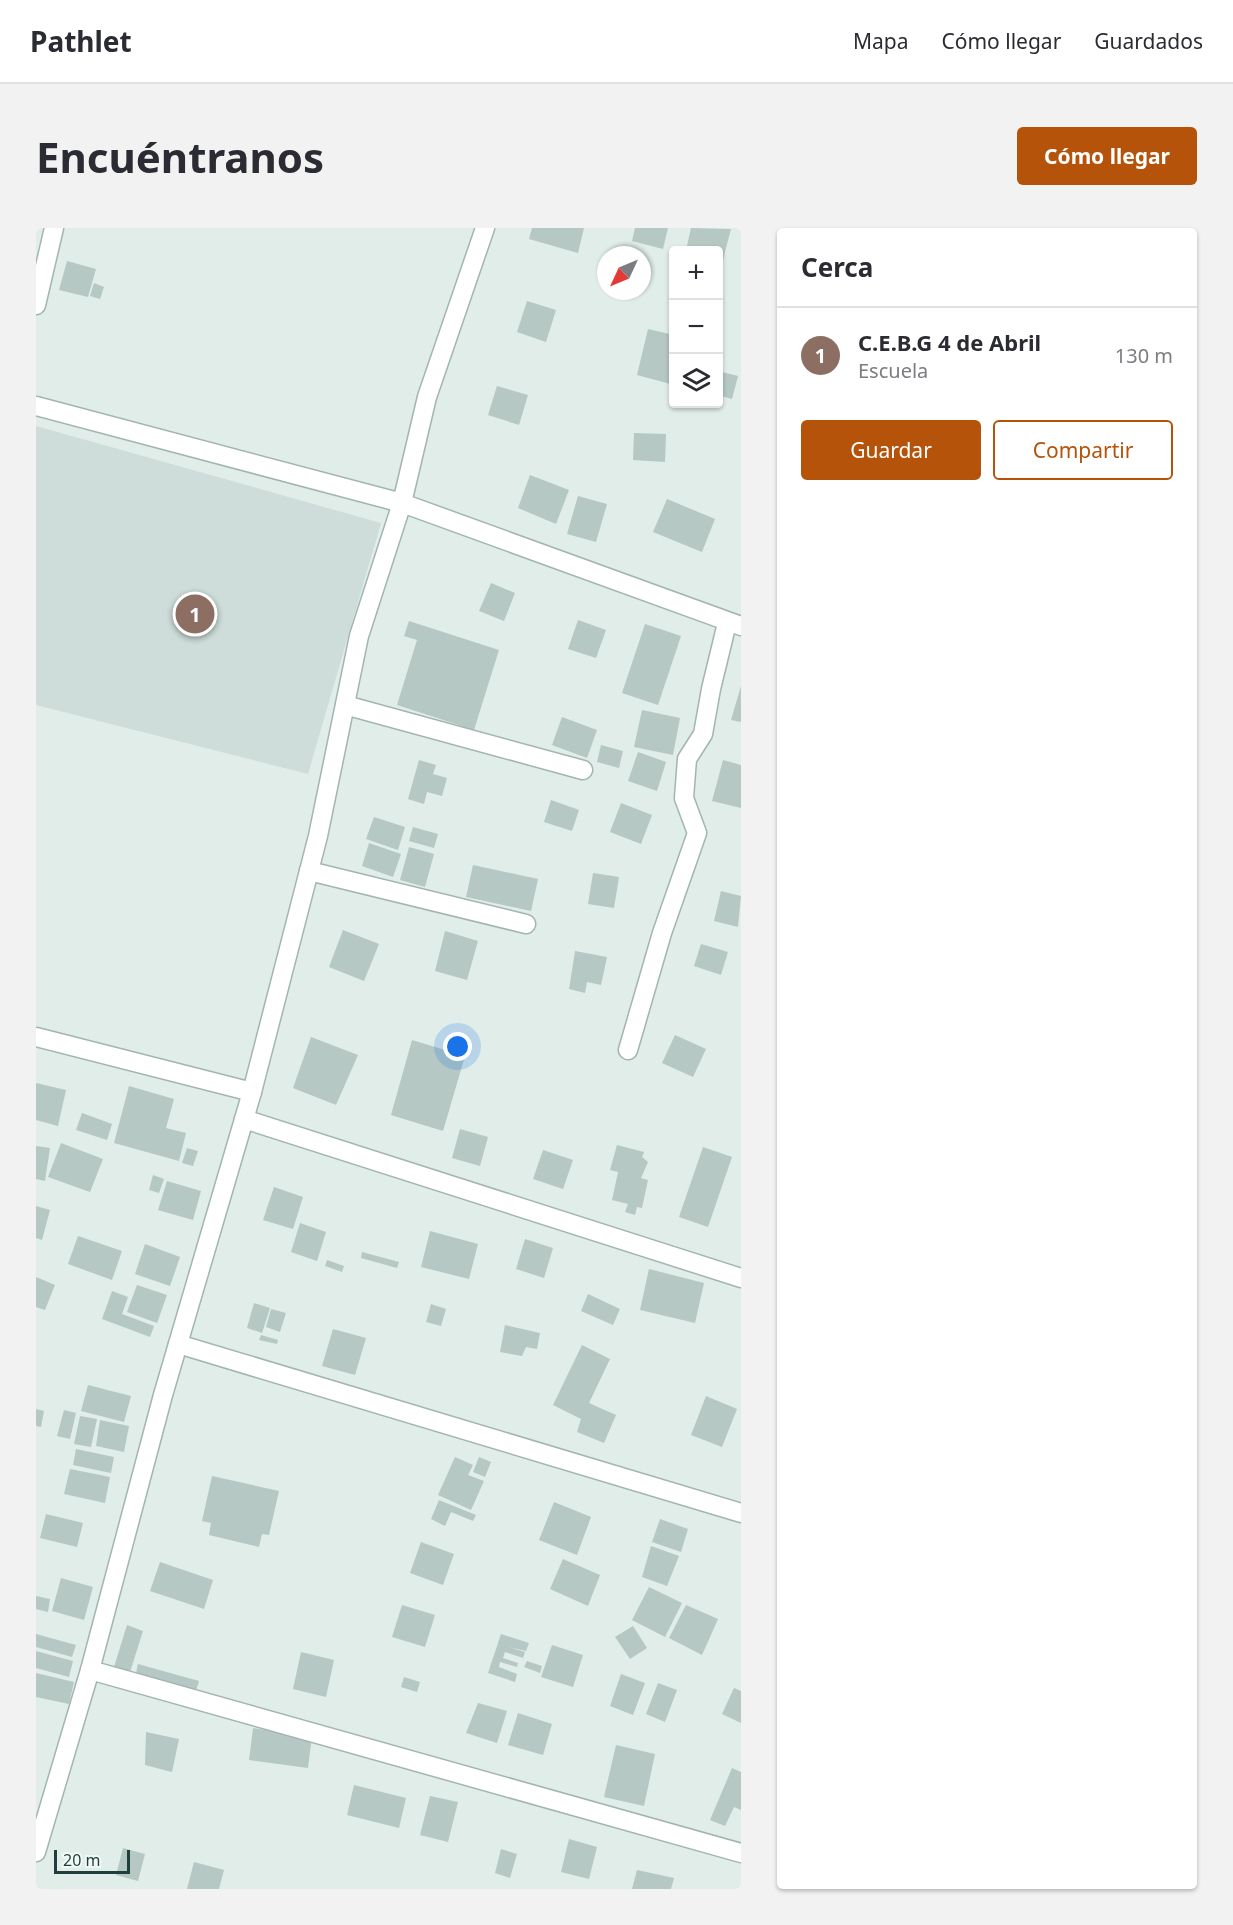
<!DOCTYPE html>
<html lang="es">
<head>
<meta charset="utf-8">
<style>
  :root { --surface:#fff; --page:#f2f2f3; --text:#2b2b33; --muted:#7c7c81; --line:#e1e1e2; --accent:#b45309 }
  body { margin:0; font-family:"Noto Sans",sans-serif; background:var(--page); color:var(--text) }
  .controls { position:absolute; right:18px; top:18px; display:grid; overflow:hidden; border-radius:6px; box-shadow:0 2px 4px #0004 }
  .controls button { width:54px; height:54px; display:grid; place-items:center; padding:0; border:0; border-bottom:2px solid var(--line); background:var(--surface); color:var(--text); font:30px sans-serif }
  .compass { position:absolute; left:561px; top:18px; width:54px; height:54px; border-radius:50%; background:var(--surface); box-shadow:0 2px 4px #0004; rotate:226deg }
  .scale { position:absolute; left:18px; bottom:15px; width:76px; box-sizing:border-box; padding-left:6px; border:3px solid #1e3f3c; border-top:0; font-size:16px; line-height:21px; white-space:nowrap; color:#1e3f3c; -webkit-text-stroke:4px #f1f9f6; paint-order:stroke }
  .you { position:absolute; left:422px; top:819px; width:21px; height:21px; margin:-15px; border:4px solid #fff; border-radius:50%; background:#1a73e8; box-shadow:0 0 0 9px #1a73e833 }
  .badge { display:grid; place-items:center; width:39px; height:39px; border-radius:50%; background:var(--accent); color:#fff; font-size:20px; font-weight:700 }
  .pin { position:absolute; translate:-50% -50%; border:3px solid #fff; box-shadow:0 2px 6px #0006 }
  .list { margin:0; padding:0; list-style:none }
  h2 { display:flex; justify-content:space-between; align-items:center; height:78px; margin:0; padding:0 24px; font-size:26px }
  h2 small { font-size:20px; font-weight:400; color:var(--muted) }
  .list li { display:grid; grid-template-columns:39px 1fr auto; gap:18px; align-items:center; box-sizing:border-box; height:96px; padding:0 24px; border-top:2px solid var(--line) }
  .list b { display:block; font-size:22px; white-space:nowrap }
  .list p { margin:0; font-size:20px; white-space:nowrap; color:var(--muted) }
  .list em { font-size:20px; font-style:normal; color:var(--muted) }
  .actions { display:flex; gap:12px; padding:18px 24px }
  .actions a { flex:1; padding:14px 0; border:2px solid var(--accent); border-radius:6px; text-align:center; font-size:21px; color:var(--accent) }
  .actions .main { background:var(--accent); color:#fff }
  .icon { flex:none; width:33px; height:33px; fill:none; stroke:currentColor; stroke-width:2; stroke-linecap:round; stroke-linejoin:round }
  .map { position:relative; flex:none; width:705px; height:1661px; overflow:hidden; border-radius:6px }
  header { display:flex; align-items:center; gap:36px; box-sizing:border-box; height:84px; padding:0 30px; background:var(--surface); border-bottom:2px solid var(--line) }
  header strong { font-size:28px }
  nav { display:flex; gap:33px; margin-inline-start:auto; font-size:21px }
  .intro { display:flex; align-items:center; justify-content:space-between; box-sizing:border-box; height:144px; padding:0 36px }
  h1 { margin:0; font-size:42px }
  .button { padding:15px 27px; border-radius:6px; background:var(--accent); color:#fff; font-size:21px; font-weight:700 }
  main { display:flex; gap:36px; padding:0 36px }
  aside { flex:1; background:var(--surface); border-radius:6px; box-shadow:0 2px 4px #0004 }
  .map>svg:first-child { display:block }
  .built { fill:#ceddd9 }
  .building { fill:#b5c8c3 }
  .lines { fill:none; stroke-linecap:round; stroke-linejoin:round }
  .street-casing { stroke:#a2b5b2; stroke-width:21 }
  .street { stroke:#fff; stroke-width:18 }
</style>
</head>
<body>
<header>
<strong>Pathlet</strong>
<nav><a>Mapa</a><a>Cómo llegar</a><a>Guardados</a></nav>
</header>
<div class="intro"><h1>Encuéntranos</h1><a class="button">Cómo llegar</a></div>
<main>
<div class="map">
<svg width="705" height="1661" viewBox="0 0 705 1661">
  <rect width="100%" height="100%" fill="#e0ede9"/>
  <path class="built" d="M 0,198 L 345,295 L 272,546 L 0,477 Z"/>
  <g class="building">
    <path d="M 496,0 L 548,0 L 542,25 L 493,11 Z"/>
    <path d="M 599,0 L 632,0 L 627,21 L 596,13 Z"/>
    <path d="M 655,0 L 695,1 L 683,47 L 682,22 L 650,22 Z"/>
    <path d="M 31,33 L 60,41 L 52,69 L 23,62 Z"/>
    <path d="M 58,55 L 68,59 L 64,71 L 54,68 Z"/>
    <path d="M 491,73 L 520,82 L 510,114 L 481,104 Z"/>
    <path d="M 612,101 L 638,107 L 638,157 L 601,147 Z"/>
    <path d="M 682,143 L 702,148 L 696,171 L 682,167 Z"/>
    <path d="M 461,158 L 492,167 L 483,197 L 452,187 Z"/>
    <path d="M 598,205 L 630,206 L 629,234 L 597,232 Z"/>
    <path d="M 494,247 L 533,262 L 520,296 L 482,280 Z"/>
    <path d="M 542,268 L 571,276 L 560,314 L 531,306 Z"/>
    <path d="M 631,271 L 679,291 L 666,324 L 617,304 Z"/>
    <path d="M 455,355 L 479,365 L 468,393 L 443,383 Z"/>
    <path d="M 542,392 L 570,402 L 560,430 L 532,421 Z"/>
    <path d="M 373,393 L 463,422 L 438,502 L 361,477 L 381,412 L 368,408 Z"/>
    <path d="M 609,396 L 645,408 L 622,477 L 586,465 Z"/>
    <path d="M 705,458 L 705,494 L 695,492 Z"/>
    <path d="M 606,482 L 644,490 L 637,527 L 598,519 Z"/>
    <path d="M 526,489 L 561,502 L 551,530 L 516,517 Z"/>
    <path d="M 565,517 L 587,523 L 583,540 L 561,534 Z"/>
    <path d="M 602,524 L 630,534 L 621,563 L 592,553 Z"/>
    <path d="M 383,532 L 400,537 L 397,546 L 411,550 L 406,568 L 391,564 L 388,576 L 372,571 Z"/>
    <path d="M 687,532 L 705,537 L 705,580 L 676,573 Z"/>
    <path d="M 515,572 L 543,582 L 536,603 L 508,594 Z"/>
    <path d="M 585,575 L 616,587 L 605,616 L 574,604 Z"/>
    <path d="M 338,589 L 369,599 L 362,622 L 330,611 Z"/>
    <path d="M 377,599 L 402,606 L 398,620 L 373,613 Z"/>
    <path d="M 333,615 L 365,626 L 357,649 L 326,638 Z"/>
    <path d="M 373,619 L 398,626 L 389,659 L 364,652 Z"/>
    <path d="M 437,637 L 502,651 L 495,683 L 430,669 Z"/>
    <path d="M 557,645 L 583,649 L 578,680 L 552,676 Z"/>
    <path d="M 685,663 L 705,668 L 702,699 L 678,693 Z"/>
    <path d="M 307,702 L 343,716 L 328,753 L 293,739 Z"/>
    <path d="M 409,703 L 442,713 L 431,752 L 399,743 Z"/>
    <path d="M 665,716 L 692,724 L 685,747 L 658,738 Z"/>
    <path d="M 539,723 L 571,729 L 565,757 L 551,754 L 549,765 L 533,761 Z"/>
    <path d="M 639,807 L 670,821 L 657,849 L 626,835 Z"/>
    <path d="M 275,809 L 322,827 L 300,877 L 257,860 Z"/>
    <path d="M 376,812 L 429,828 L 407,903 L 355,887 Z"/>
    <path d="M 0,855 L 30,862 L 22,898 L 0,892 Z"/>
    <path d="M 93,858 L 138,871 L 130,900 L 150,905 L 143,933 L 78,915 Z"/>
    <path d="M 46,885 L 76,896 L 71,912 L 40,902 Z"/>
    <path d="M 424,901 L 452,909 L 444,938 L 416,930 Z"/>
    <path d="M 25,915 L 67,931 L 54,964 L 12,949 Z"/>
    <path d="M 581,917 L 608,924 L 606,929 L 612,934 L 605,950 L 612,952 L 606,980 L 601,979 L 599,987 L 589,984 L 592,976 L 576,972 L 582,944 L 574,942 Z"/>
    <path d="M 0,918 L 14,920 L 9,953 L 0,951 Z"/>
    <path d="M 667,919 L 696,929 L 672,999 L 643,989 Z"/>
    <path d="M 151,920 L 162,923 L 157,938 L 146,935 Z"/>
    <path d="M 507,922 L 537,932 L 527,961 L 497,951 Z"/>
    <path d="M 117,947 L 128,951 L 123,965 L 113,962 Z"/>
    <path d="M 131,953 L 165,963 L 157,992 L 122,982 Z"/>
    <path d="M 238,959 L 267,969 L 257,1001 L 227,992 Z"/>
    <path d="M 0,978 L 14,982 L 6,1012 L 0,1010 Z"/>
    <path d="M 264,995 L 290,1004 L 281,1033 L 255,1024 Z"/>
    <path d="M 394,1003 L 442,1016 L 433,1051 L 385,1039 Z"/>
    <path d="M 42,1008 L 86,1023 L 76,1052 L 32,1036 Z"/>
    <path d="M 489,1011 L 517,1020 L 508,1050 L 480,1041 Z"/>
    <path d="M 109,1016 L 144,1029 L 134,1058 L 99,1046 Z"/>
    <path d="M 326,1024 L 363,1034 L 361,1040 L 325,1030 Z"/>
    <path d="M 291,1032 L 308,1038 L 306,1044 L 289,1038 Z"/>
    <path d="M 613,1041 L 668,1055 L 659,1095 L 604,1082 Z"/>
    <path d="M 0,1049 L 19,1057 L 9,1082 L 0,1079 Z"/>
    <path d="M 101,1057 L 131,1067 L 121,1095 L 91,1084 Z"/>
    <path d="M 76,1063 L 92,1069 L 86,1086 L 118,1098 L 114,1109 L 66,1091 Z"/>
    <path d="M 552,1066 L 584,1081 L 577,1097 L 545,1083 Z"/>
    <path d="M 218,1075 L 234,1080 L 226,1105 L 211,1100 Z"/>
    <path d="M 395,1076 L 410,1081 L 405,1098 L 390,1094 Z"/>
    <path d="M 235,1081 L 250,1085 L 244,1104 L 230,1099 Z"/>
    <path d="M 469,1097 L 504,1105 L 501,1121 L 490,1119 L 486,1128 L 464,1124 Z"/>
    <path d="M 297,1101 L 330,1110 L 319,1147 L 286,1138 Z"/>
    <path d="M 225,1107 L 242,1112 L 241,1116 L 223,1112 Z"/>
    <path d="M 546,1117 L 574,1131 L 553,1175 L 580,1187 L 568,1215 L 541,1204 L 545,1191 L 517,1177 Z"/>
    <path d="M 52,1157 L 95,1168 L 88,1194 L 45,1183 Z"/>
    <path d="M 670,1168 L 701,1181 L 686,1219 L 655,1207 Z"/>
    <path d="M 0,1181 L 8,1183 L 5,1199 L 0,1198 Z"/>
    <path d="M 28,1182 L 40,1185 L 34,1211 L 21,1208 Z"/>
    <path d="M 44,1188 L 61,1191 L 55,1219 L 38,1216 Z"/>
    <path d="M 64,1192 L 93,1198 L 88,1224 L 60,1218 Z"/>
    <path d="M 40,1221 L 78,1229 L 75,1245 L 37,1237 Z"/>
    <path d="M 419,1229 L 437,1237 L 432,1247 L 448,1253 L 435,1282 L 402,1267 Z"/>
    <path d="M 443,1229 L 455,1234 L 449,1249 L 437,1244 Z"/>
    <path d="M 34,1241 L 74,1249 L 69,1275 L 28,1266 Z"/>
    <path d="M 176,1248 L 243,1263 L 233,1307 L 226,1306 L 223,1319 L 173,1307 L 175,1295 L 166,1293 Z"/>
    <path d="M 403,1272 L 440,1287 L 437,1293 L 415,1284 L 409,1298 L 395,1291 Z"/>
    <path d="M 518,1274 L 555,1289 L 541,1327 L 503,1312 Z"/>
    <path d="M 10,1286 L 47,1295 L 41,1319 L 4,1310 Z"/>
    <path d="M 624,1291 L 652,1301 L 645,1324 L 616,1314 Z"/>
    <path d="M 385,1314 L 418,1326 L 407,1357 L 374,1345 Z"/>
    <path d="M 615,1318 L 643,1328 L 631,1358 L 606,1349 Z"/>
    <path d="M 527,1331 L 564,1347 L 552,1378 L 514,1361 Z"/>
    <path d="M 124,1334 L 177,1352 L 168,1381 L 114,1363 Z"/>
    <path d="M 25,1350 L 57,1359 L 48,1392 L 16,1383 Z"/>
    <path d="M 613,1359 L 646,1375 L 629,1409 L 596,1392 Z"/>
    <path d="M 0,1368 L 14,1371 L 12,1384 L 0,1381 Z"/>
    <path d="M 366,1377 L 399,1387 L 389,1419 L 356,1409 Z"/>
    <path d="M 650,1377 L 682,1391 L 666,1427 L 633,1410 Z"/>
    <path d="M 91,1397 L 107,1403 L 94,1444 L 78,1439 Z"/>
    <path d="M 597,1398 L 611,1420 L 594,1431 L 579,1409 Z"/>
    <path d="M 0,1406 L 40,1417 L 36,1429 L 0,1419 Z"/>
    <path d="M 465,1406 L 493,1415 L 490,1423 L 473,1419 L 489,1424 L 487,1430 L 469,1424 L 467,1430 L 482,1435 L 481,1439 L 464,1434 L 463,1439 L 481,1446 L 479,1454 L 452,1445 Z"/>
    <path d="M 516,1417 L 547,1427 L 537,1459 L 505,1449 Z"/>
    <path d="M 0,1423 L 37,1433 L 33,1449 L 0,1440 Z"/>
    <path d="M 265,1424 L 298,1432 L 290,1469 L 257,1461 Z"/>
    <path d="M 491,1433 L 506,1438 L 504,1445 L 488,1439 Z"/>
    <path d="M 102,1436 L 163,1453 L 159,1466 L 99,1450 Z"/>
    <path d="M 0,1445 L 38,1454 L 33,1476 L 0,1469 Z"/>
    <path d="M 585,1446 L 609,1455 L 597,1487 L 574,1478 Z"/>
    <path d="M 368,1449 L 384,1454 L 381,1464 L 365,1459 Z"/>
    <path d="M 622,1455 L 641,1462 L 629,1494 L 610,1486 Z"/>
    <path d="M 698,1460 L 705,1463 L 705,1495 L 686,1486 Z"/>
    <path d="M 442,1475 L 471,1483 L 461,1515 L 430,1505 Z"/>
    <path d="M 482,1485 L 516,1496 L 507,1527 L 472,1517 Z"/>
    <path d="M 217,1500 L 276,1508 L 272,1540 L 213,1532 Z"/>
    <path d="M 110,1504 L 143,1511 L 136,1544 L 109,1537 Z"/>
    <path d="M 580,1517 L 619,1526 L 608,1578 L 568,1569 Z"/>
    <path d="M 696,1540 L 705,1544 L 705,1582 L 698,1579 L 689,1598 L 674,1592 Z"/>
    <path d="M 318,1557 L 370,1570 L 363,1600 L 311,1587 Z"/>
    <path d="M 394,1568 L 422,1574 L 412,1614 L 384,1607 Z"/>
    <path d="M 533,1611 L 561,1619 L 553,1651 L 525,1644 Z"/>
    <path d="M 87,1620 L 109,1626 L 102,1653 L 80,1647 Z"/>
    <path d="M 465,1621 L 481,1626 L 474,1650 L 459,1645 Z"/>
    <path d="M 158,1634 L 188,1642 L 183,1661 L 151,1661 Z"/>
    <path d="M 601,1642 L 638,1650 L 635,1661 L 596,1661 Z"/>
  </g>
  <g class="lines">
    <g class="street-casing">
      <g id="street">
        <path d="M 0,77 L 18,0"/>
        <path d="M 0,178 L 366,275 L 391,169 L 449,0"/>
        <path d="M 309,477 L 547,542"/>
        <path d="M 273,643 L 490,696"/>
        <path d="M 0,809 L 216,864"/>
        <path d="M 592,822 L 626,705 L 661,605 L 648,570 L 651,531 L 667,506 L 675,461 L 691,395"/>
        <path d="M 208,891 L 705,1050"/>
        <path d="M 142,1116 L 705,1285"/>
        <path d="M 54,1442 L 705,1625"/>
        <path d="M 0,1624 L 54,1442 L 127,1167 L 216,864 L 282,608 L 323,408 L 366,275 L 705,398"/>
      </g>
    </g>
    <use href="#street" class="street"/>
  </g>
</svg>
<div class="controls">
<button>+</button>
<button>−</button>
<button><svg class="icon" aria-label="layers" viewBox="0 0 24 24"><path d="M12 4l9 5-9 5-9-5zM3 14l9 5 9-5"/></svg></button>
</div>
<svg class="compass" viewBox="-18 -18 36 36"><path d="M0-13l5 13h-10z" fill="#e53935"/><path d="M0 13l5-13h-10z" fill="#7c7c81"/></svg>
<div class="scale">20 m</div>
<div class="you"></div>
<div class="pin badge" style="left:159px;top:386px;background:#8d6e63">1</div>
</div>
<aside>
<h2>Cerca<small></small></h2>
<ul class="list">
<li><span class="badge" style="background:#8d6e63">1</span><div><b>C.E.B.G 4 de Abril</b><p>Escuela</p></div><em>130 m</em></li>
</ul>
<div class="actions"><a class="main">Guardar</a><a>Compartir</a></div>
</aside>
</main>
</body>
</html>
